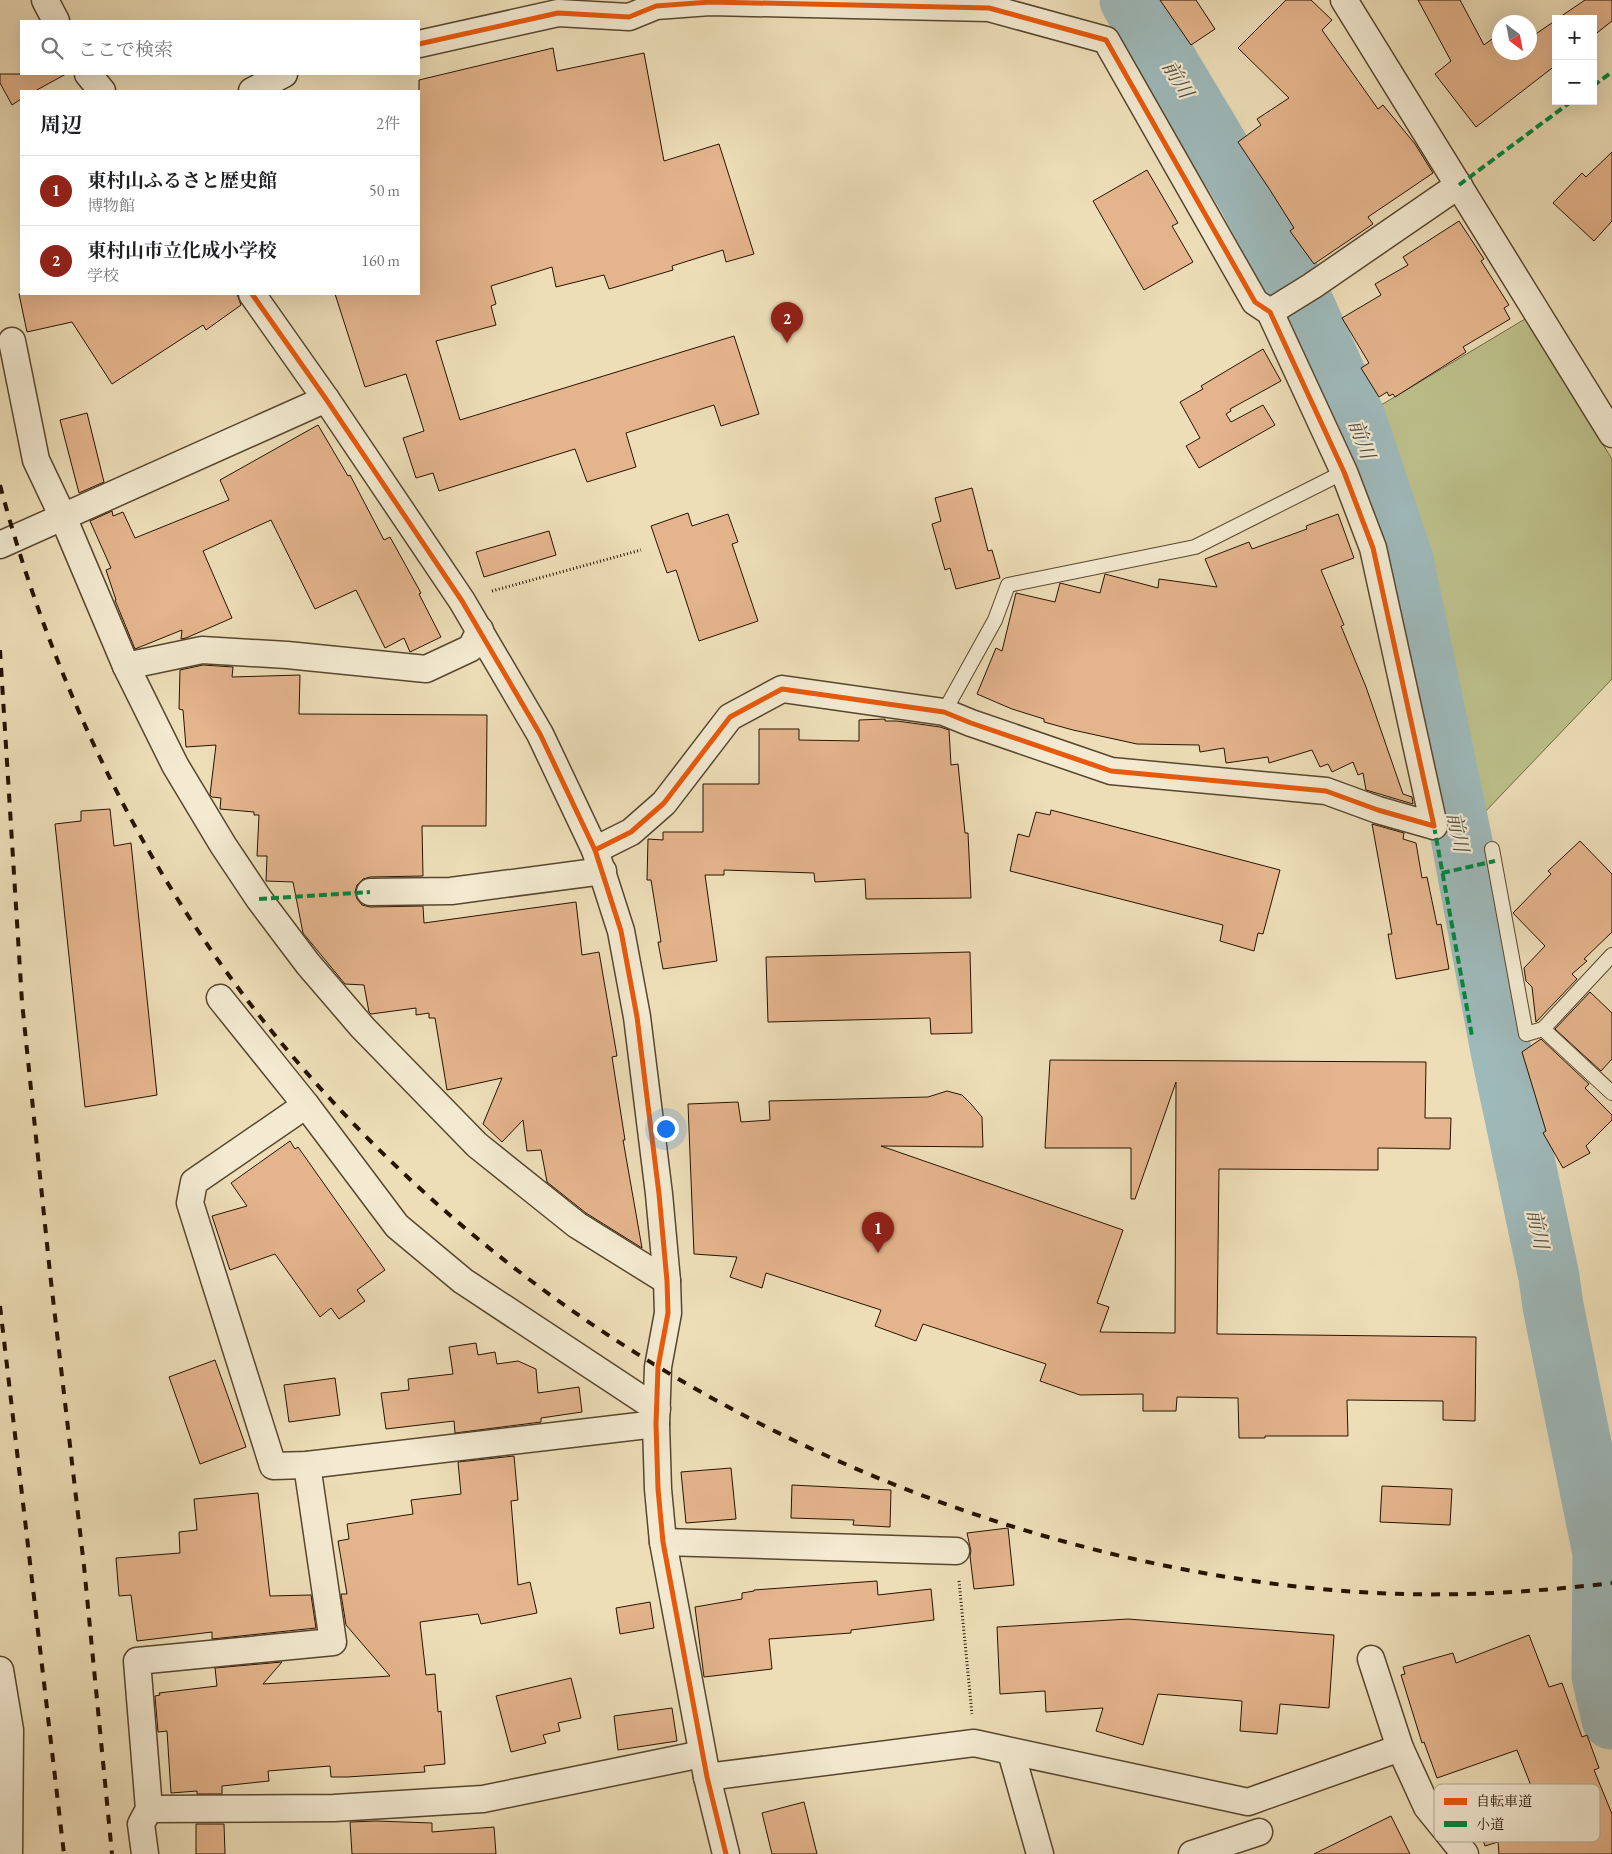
<!DOCTYPE html>
<html lang="ja">
<head>
<meta charset="utf-8">
<style>
  :root { --surface:#fff; --page:#f2f2f2; --text:#202124; --muted:#757577; --line:#e0e0e0; --accent:#8f2418 }
  body { margin:0; font-family:"EB Garamond","Noto Serif JP",serif; background:var(--page); color:var(--text) }
  .controls { position:absolute; right:15px; top:15px; display:grid; overflow:hidden; border-radius:0px; box-shadow:0 5px 20px #0002 }
  .controls button { width:45px; height:45px; display:grid; place-items:center; padding:0; border:0; border-bottom:1px solid var(--line); background:var(--surface); color:var(--text); font:25px sans-serif }
  .compass { position:absolute; left:1492px; top:15px; width:45px; height:45px; border-radius:50%; background:var(--surface); box-shadow:0 5px 20px #0002; rotate:148deg }
  .you { position:absolute; left:665px; top:1128px; width:18px; height:18px; margin:-12px; border:4px solid #fff; border-radius:50%; background:#1a73e8; box-shadow:0 0 0 8px #1a73e833 }
  .badge { display:grid; place-items:center; width:32px; height:32px; border-radius:50%; background:var(--accent); color:#fff; font-size:16px; font-weight:700 }
  .pin { position:absolute; translate:-50% -41px; filter:drop-shadow(0 1px 2px #0008) }
  .pin::after { content:''; position:absolute; top:26px; width:18px; height:15px; background:inherit; clip-path:polygon(0 0,100% 0,50% 100%) }
  .list { margin:0; padding:0; list-style:none }
  h2 { display:flex; justify-content:space-between; align-items:center; height:65px; margin:0; padding:0 20px; font-size:21px }
  h2 small { font-size:16px; font-weight:400; color:var(--muted) }
  .list li { display:grid; grid-template-columns:32px 1fr auto; gap:15px; align-items:center; box-sizing:border-box; height:70px; padding:0 20px; border-top:1px solid var(--line) }
  .list b { display:block; font-size:19px; white-space:nowrap }
  .list p { margin:0; font-size:16px; white-space:nowrap; color:var(--muted) }
  .list em { font-size:16px; font-style:normal; color:var(--muted) }
  .icon { flex:none; width:28px; height:28px; fill:none; stroke:currentColor; stroke-width:2; stroke-linecap:round; stroke-linejoin:round }
  .map { position:relative; flex:none; width:1612px; height:1854px; overflow:hidden }
  .search { position:absolute; background:var(--surface); box-shadow:0 5px 20px #0002; left:20px; top:20px; width:400px; height:55px; display:flex; align-items:center; gap:12px; box-sizing:border-box; padding:0 18px; border-radius:0px; color:var(--muted); font-size:19px }
  .panel { position:absolute; background:var(--surface); box-shadow:0 5px 20px #0002; left:20px; top:90px; width:400px; height:205px; border-radius:0px }
  .map>svg:first-child { display:block }
  .green { fill:#bdc08b; stroke:#726a46 }
  .lines { fill:none; stroke-linecap:round; stroke-linejoin:round }
  .river { stroke:#9eb9ba; stroke-width:61 }
  .building { fill:#e4b48c; stroke:#271300 }
  .lane-casing { stroke:#58462e; stroke-width:16 }
  .street-casing { stroke:#58462e; stroke-width:29 }
  .path { stroke:#271300; stroke-width:3; stroke-dasharray:1 2.5; stroke-linecap:butt }
  .lane { stroke:#f3ead1; stroke-width:14 }
  .street { stroke:#f3ead1; stroke-width:26 }
  .rail { stroke:#271300; stroke-width:4; stroke-dasharray:9 9; stroke-linecap:butt }
  .quiet { stroke:#00873e; stroke-width:4; stroke-dasharray:8 4; stroke-linecap:butt }
  .cycleway-casing { stroke:#f3ead1; stroke-width:8 }
  .cycleway { stroke:#e8590c; stroke-width:5 }
  .labels { text-anchor:middle; dominant-baseline:central; stroke-width:4.5; stroke-linejoin:round; paint-order:stroke }
  .water-label { font-size:20px; font-style:italic; fill:#514d41; stroke:#f3ead1 }
  .key { fill:#f3ead1; stroke:#b6aa92; stroke-width:1 }
  .key-label { font-size:14px; fill:#271300 }
</style>
</head>
<body>
<div class="map">
<svg width="1612" height="1854" viewBox="0 0 1612 1854">
  <rect width="100%" height="100%" fill="#eddeb8"/>
  <filter id="stains"><feTurbulence type="fractalNoise" baseFrequency=".004" numOctaves="4"/><feColorMatrix values="0 0 0 0 .2 0 0 0 0 .09 0 0 0 0 .02 0 0 0 .5 -.17"/></filter>
  <radialGradient id="worn" r=".72"><stop offset=".6" stop-color="#630" stop-opacity="0"/><stop offset="1" stop-color="#630" stop-opacity=".3"/></radialGradient>
  <path class="green" d="M 1525,319 L 1612,459 L 1612,679 L 1461,837 L 1403,560 L 1356,420 Z"/>
  <g class="lines">
    <path class="river" d="M 1130,0 L 1248,197 L 1304,305 L 1356,420 L 1403,560 L 1461,837 L 1501,1051 L 1549,1277 L 1553,1306 L 1603,1553 L 1602,1676 L 1612,1719"/>
  </g>
  <g class="building">
    <path d="M 1160,0 L 1196,0 L 1215,29 L 1191,45 Z"/>
    <path d="M 1286,0 L 1311,0 L 1332,20 L 1322,30 L 1378,109 L 1383,105 L 1415,144 L 1433,173 L 1368,217 L 1373,224 L 1314,264 L 1290,231 L 1294,228 L 1270,190 L 1238,142 L 1261,125 L 1257,119 L 1289,98 L 1238,48 Z"/>
    <path d="M 1418,0 L 1460,0 L 1484,45 L 1500,33 L 1500,52 L 1530,52 L 1530,38 L 1556,20 L 1556,65 L 1476,127 L 1435,74 L 1451,61 Z"/>
    <path d="M 1585,0 L 1612,0 L 1612,21 L 1593,36 L 1593,19 L 1557,19 Z"/>
    <path d="M 553,48 L 557,71 L 644,53 L 664,161 L 719,144 L 754,254 L 726,262 L 723,250 L 672,266 L 673,270 L 609,289 L 604,275 L 556,287 L 552,267 L 491,286 L 496,304 L 491,306 L 496,325 L 436,341 L 460,420 L 734,336 L 759,414 L 721,426 L 714,405 L 626,433 L 636,467 L 587,482 L 575,449 L 439,491 L 433,473 L 416,478 L 403,438 L 424,431 L 406,374 L 365,387 L 335,294 L 419,294 L 419,80 Z"/>
    <path d="M 0,74 L 66,74 L 35,91 L 21,91 L 21,99 L 12,105 L 0,83 Z"/>
    <path d="M 1612,152 L 1612,221 L 1594,241 L 1553,203 L 1582,173 L 1586,177 Z"/>
    <path d="M 1147,170 L 1178,223 L 1172,226 L 1193,262 L 1144,290 L 1093,201 Z"/>
    <path d="M 1459,221 L 1484,259 L 1481,261 L 1509,305 L 1504,308 L 1510,319 L 1463,347 L 1466,352 L 1395,397 L 1393,394 L 1389,396 L 1387,392 L 1379,397 L 1361,368 L 1369,363 L 1342,318 L 1381,295 L 1375,284 L 1408,265 L 1403,257 Z"/>
    <path d="M 19,294 L 237,294 L 241,305 L 206,330 L 203,325 L 112,384 L 72,322 L 27,332 Z"/>
    <path d="M 1263,349 L 1281,381 L 1230,409 L 1231,411 L 1226,414 L 1231,422 L 1263,405 L 1275,425 L 1199,468 L 1186,446 L 1200,438 L 1180,402 L 1203,389 L 1201,386 Z"/>
    <path d="M 87,413 L 104,482 L 79,493 L 60,420 Z"/>
    <path d="M 318,425 L 348,476 L 350,475 L 384,540 L 390,537 L 421,593 L 419,594 L 441,637 L 410,652 L 404,638 L 385,648 L 356,590 L 315,609 L 271,520 L 203,551 L 232,618 L 186,638 L 181,639 L 182,630 L 135,649 L 115,600 L 116,600 L 106,570 L 111,568 L 90,521 L 112,511 L 113,516 L 123,512 L 135,538 L 229,500 L 220,480 Z"/>
    <path d="M 972,488 L 988,551 L 992,550 L 1000,578 L 956,589 L 950,568 L 945,570 L 932,524 L 941,521 L 935,498 Z"/>
    <path d="M 688,513 L 692,526 L 728,514 L 738,542 L 732,544 L 758,621 L 699,641 L 676,570 L 667,573 L 651,526 Z"/>
    <path d="M 1338,514 L 1354,558 L 1321,570 L 1344,625 L 1341,626 L 1366,687 L 1403,794 L 1412,797 L 1413,804 L 1366,790 L 1363,773 L 1358,775 L 1353,762 L 1332,772 L 1328,764 L 1320,767 L 1312,750 L 1269,763 L 1268,757 L 1226,763 L 1224,748 L 1200,752 L 1199,745 L 1137,744 L 1073,730 L 1044,722 L 1044,719 L 1012,709 L 977,694 L 996,648 L 1002,651 L 1016,593 L 1055,602 L 1060,583 L 1100,593 L 1105,574 L 1158,588 L 1159,579 L 1217,587 L 1205,559 L 1249,542 L 1252,549 L 1307,529 L 1306,526 Z"/>
    <path d="M 549,531 L 556,555 L 484,577 L 476,552 Z"/>
    <path d="M 203,665 L 233,667 L 232,677 L 300,675 L 299,714 L 487,715 L 486,826 L 422,826 L 423,876 L 370,877 L 363,879 L 357,885 L 355,892 L 357,899 L 362,905 L 370,907 L 423,906 L 424,923 L 576,902 L 582,955 L 599,952 L 617,1056 L 612,1057 L 625,1140 L 623,1140 L 642,1248 L 586,1213 L 547,1182 L 541,1150 L 527,1151 L 523,1120 L 502,1142 L 483,1124 L 502,1078 L 447,1090 L 435,1018 L 429,1018 L 429,1013 L 416,1015 L 416,1008 L 371,1014 L 369,1012 L 364,985 L 345,984 L 303,933 L 293,882 L 266,881 L 267,856 L 257,856 L 259,815 L 254,815 L 254,812 L 220,809 L 221,798 L 212,797 L 210,795 L 216,745 L 186,747 L 183,710 L 179,709 L 180,670 Z"/>
    <path d="M 885,719 L 885,721 L 897,721 L 940,727 L 949,730 L 951,765 L 958,764 L 965,833 L 968,833 L 971,898 L 866,899 L 865,879 L 815,882 L 814,873 L 724,870 L 724,875 L 705,875 L 717,961 L 663,969 L 658,942 L 661,942 L 651,880 L 647,880 L 648,839 L 663,840 L 663,832 L 703,832 L 703,784 L 759,784 L 759,729 L 799,729 L 799,740 L 859,741 L 859,720 Z"/>
    <path d="M 110,809 L 114,846 L 131,843 L 157,1095 L 85,1107 L 55,824 L 81,821 L 81,811 Z"/>
    <path d="M 1051,810 L 1280,870 L 1263,934 L 1258,933 L 1254,951 L 1220,941 L 1223,925 L 1010,871 L 1018,834 L 1029,837 L 1036,812 L 1050,815 Z"/>
    <path d="M 1372,824 L 1404,833 L 1403,839 L 1416,843 L 1422,878 L 1427,877 L 1437,925 L 1441,924 L 1449,969 L 1396,979 L 1388,934 L 1392,934 Z"/>
    <path d="M 1580,841 L 1612,874 L 1612,932 L 1584,959 L 1587,961 L 1572,974 L 1577,979 L 1536,1022 L 1532,987 L 1526,981 L 1524,968 L 1545,946 L 1513,913 L 1551,874 L 1548,871 Z"/>
    <path d="M 970,952 L 972,1033 L 931,1034 L 930,1018 L 768,1022 L 766,957 Z"/>
    <path d="M 1590,992 L 1612,1013 L 1612,1059 L 1601,1071 L 1555,1029 Z"/>
    <path d="M 1541,1039 L 1589,1084 L 1585,1088 L 1612,1115 L 1612,1120 L 1586,1146 L 1590,1153 L 1563,1168 L 1543,1133 L 1546,1131 L 1522,1052 Z"/>
    <path d="M 1050,1060 L 1426,1062 L 1425,1118 L 1451,1118 L 1450,1149 L 1378,1148 L 1378,1170 L 1219,1169 L 1217,1334 L 1476,1337 L 1475,1421 L 1443,1420 L 1443,1401 L 1347,1400 L 1348,1436 L 1265,1436 L 1265,1438 L 1239,1438 L 1238,1398 L 1177,1397 L 1176,1411 L 1143,1411 L 1143,1394 L 1080,1395 L 1040,1381 L 1046,1364 L 923,1324 L 916,1341 L 875,1326 L 881,1310 L 766,1273 L 762,1288 L 730,1277 L 737,1257 L 694,1254 L 688,1104 L 738,1102 L 741,1122 L 770,1120 L 769,1101 L 928,1097 L 947,1091 L 962,1095 L 971,1104 L 982,1117 L 983,1147 L 881,1146 L 1123,1230 L 1097,1303 L 1109,1307 L 1100,1332 L 1175,1333 L 1176,1082 L 1135,1199 L 1131,1199 L 1131,1148 L 1045,1148 Z"/>
    <path d="M 290,1141 L 295,1149 L 298,1147 L 385,1270 L 357,1290 L 365,1301 L 339,1319 L 331,1308 L 320,1317 L 275,1254 L 230,1270 L 212,1216 L 247,1206 L 231,1183 Z"/>
    <path d="M 476,1343 L 478,1355 L 495,1352 L 497,1364 L 518,1361 L 536,1369 L 538,1393 L 579,1387 L 582,1412 L 541,1418 L 541,1422 L 455,1433 L 454,1421 L 386,1429 L 381,1393 L 409,1390 L 408,1379 L 453,1374 L 449,1347 Z"/>
    <path d="M 215,1360 L 246,1447 L 200,1464 L 169,1377 Z"/>
    <path d="M 335,1378 L 340,1415 L 289,1422 L 284,1385 Z"/>
    <path d="M 514,1456 L 518,1500 L 511,1501 L 518,1585 L 530,1582 L 537,1613 L 481,1624 L 478,1614 L 420,1622 L 426,1675 L 435,1674 L 438,1712 L 441,1711 L 445,1764 L 424,1766 L 425,1772 L 347,1777 L 331,1777 L 330,1766 L 268,1771 L 269,1781 L 222,1786 L 222,1794 L 197,1794 L 197,1791 L 171,1793 L 167,1731 L 158,1732 L 155,1696 L 160,1695 L 159,1693 L 217,1686 L 215,1668 L 282,1662 L 263,1684 L 390,1676 L 346,1625 L 341,1594 L 347,1594 L 338,1541 L 349,1539 L 347,1524 L 413,1514 L 411,1500 L 461,1494 L 458,1462 Z"/>
    <path d="M 731,1468 L 736,1519 L 686,1523 L 681,1472 Z"/>
    <path d="M 792,1485 L 891,1490 L 890,1527 L 853,1525 L 854,1520 L 791,1518 Z"/>
    <path d="M 1382,1486 L 1452,1489 L 1450,1525 L 1380,1522 Z"/>
    <path d="M 258,1493 L 270,1596 L 311,1595 L 316,1628 L 212,1639 L 212,1632 L 137,1641 L 131,1595 L 119,1596 L 116,1558 L 180,1553 L 179,1532 L 197,1530 L 194,1499 Z"/>
    <path d="M 1008,1528 L 1014,1585 L 974,1589 L 970,1556 L 971,1551 L 967,1533 Z"/>
    <path d="M 877,1581 L 878,1595 L 931,1589 L 934,1620 L 851,1630 L 851,1633 L 769,1639 L 772,1669 L 704,1677 L 695,1607 L 742,1599 L 742,1593 L 754,1591 L 754,1590 Z"/>
    <path d="M 650,1602 L 654,1628 L 620,1634 L 616,1608 Z"/>
    <path d="M 1128,1619 L 1334,1635 L 1329,1708 L 1280,1704 L 1277,1734 L 1240,1731 L 1242,1701 L 1158,1694 L 1143,1745 L 1096,1731 L 1103,1708 L 1046,1712 L 1045,1691 L 1000,1694 L 997,1627 Z"/>
    <path d="M 1529,1635 L 1549,1687 L 1562,1683 L 1582,1737 L 1587,1735 L 1599,1768 L 1594,1770 L 1612,1814 L 1612,1854 L 1499,1854 L 1498,1842 L 1485,1846 L 1477,1822 L 1537,1801 L 1517,1750 L 1437,1778 L 1424,1742 L 1422,1743 L 1401,1675 L 1405,1674 L 1403,1667 L 1453,1653 L 1456,1663 Z"/>
    <path d="M 571,1678 L 581,1718 L 558,1723 L 560,1731 L 543,1735 L 546,1743 L 511,1752 L 496,1696 Z"/>
    <path d="M 672,1708 L 677,1741 L 618,1750 L 614,1716 Z"/>
    <path d="M 804,1802 L 817,1854 L 772,1854 L 762,1813 Z"/>
    <path d="M 1391,1816 L 1410,1854 L 1314,1854 Z"/>
    <path d="M 376,1821 L 432,1823 L 432,1832 L 494,1827 L 496,1854 L 352,1854 L 350,1822 Z"/>
    <path d="M 196,1824 L 224,1824 L 225,1854 L 196,1854 Z"/>
  </g>
  <g class="lines">
    <g class="lane-casing">
      <g id="lane">
        <path d="M 944,712 L 995,620 L 1008,585 L 1195,547 L 1344,472"/>
        <path d="M 1492,849 L 1526,1034 L 1543,1029"/>
        <path d="M 1612,955 L 1543,1029 L 1612,1093"/>
      </g>
    </g>
    <g class="street-casing">
      <g id="street">
        <path d="M 45,0 L 56,21"/>
        <path d="M 1344,0 L 1612,434"/>
        <path d="M 419,44 L 558,13 L 629,17 L 656,6 L 710,2 L 989,8 L 1106,40 L 1255,302 L 1270,312 L 1344,472 L 1373,548 L 1434,826 L 1378,810 L 1326,791 L 1111,771 L 971,723 L 944,712 L 782,689 L 730,717 L 664,803 L 631,832 L 595,850"/>
        <path d="M 88,74 L 102,91"/>
        <path d="M 252,91 L 284,74"/>
        <path d="M 252,294 L 326,399 L 462,601 L 540,734 L 595,850 L 621,931 L 637,1017 L 659,1194 L 667,1281 L 668,1313 L 658,1367 L 656,1424 L 658,1489 L 663,1542 L 707,1777 L 726,1854"/>
        <path d="M 1270,312 L 1312,286 L 1459,185"/>
        <path d="M 12,341 L 36,460 L 63,517 L 126,666 L 175,765 L 223,845 L 259,899 L 308,964 L 363,1028 L 477,1145 L 577,1225 L 667,1281"/>
        <path d="M 0,545 L 326,399"/>
        <path d="M 126,666 L 202,650 L 287,655 L 426,669 L 471,648 L 480,630"/>
        <path d="M 370,892 L 451,891 L 603,871"/>
        <path d="M 220,998 L 306,1105 L 397,1226 L 463,1281 L 657,1409"/>
        <path d="M 306,1105 L 194,1182 L 190,1203 L 273,1466 L 307,1465 L 656,1424"/>
        <path d="M 663,1542 L 956,1551"/>
        <path d="M 1371,1659 L 1400,1748"/>
        <path d="M 0,1670 L 10,1730 L 9,1854"/>
        <path d="M 1011,1752 L 1040,1854"/>
        <path d="M 707,1777 L 974,1743 L 1248,1802 L 1400,1748 L 1427,1807 L 1465,1854"/>
        <path d="M 149,1809 L 334,1808 L 483,1799 L 702,1754"/>
        <path d="M 145,1854 L 141,1824 L 149,1809 L 137,1661 L 333,1642 L 307,1465"/>
        <path d="M 1192,1854 L 1259,1832"/>
      </g>
    </g>
    <g class="path">
      <path d="M 492,591 L 641,550"/>
      <path d="M 959,1581 L 972,1714"/>
    </g>
    <use href="#lane" class="lane"/>
    <use href="#street" class="street"/>
    <g class="rail">
      <path d="M 0,485 C 49,670 132,849 248,1001 C 465,1285 788,1481 1134,1559 C 1214,1577 1296,1589 1377,1593 C 1455,1597 1535,1592 1612,1583"/>
      <path d="M 0,650 L 22,1002 L 50,1273 L 84,1566 L 112,1854"/>
      <path d="M 0,1306 L 64,1854"/>
    </g>
    <g class="quiet">
      <path d="M 1593,86 L 1612,72"/>
      <path d="M 1459,185 L 1572,101"/>
      <path d="M 1434,826 L 1472,1036"/>
      <path d="M 1442,873 L 1495,861"/>
      <path d="M 259,899 L 370,892"/>
    </g>
    <g class="cycleway-casing">
      <g id="cycleway">
        <path d="M 419,44 L 558,13 L 629,17 L 656,6 L 710,2 L 989,8 L 1106,40 L 1255,302 L 1270,312 L 1344,472 L 1373,548 L 1434,826 L 1378,810 L 1326,791 L 1111,771 L 971,723 L 944,712 L 782,689 L 730,717 L 664,803 L 631,832 L 595,850"/>
        <path d="M 252,294 L 326,399 L 462,601 L 540,734 L 595,850 L 621,931 L 637,1017 L 659,1194 L 667,1281 L 668,1313 L 658,1367 L 656,1424 L 658,1489 L 663,1542 L 707,1777 L 726,1854"/>
      </g>
    </g>
    <use href="#cycleway" class="cycleway"/>
  </g>
  <g class="labels">
    <g class="water-label">
      <text transform="translate(1178 79) rotate(59)">前川</text>
      <text transform="translate(1362 439) rotate(70)">前川</text>
      <text transform="translate(1458 832) rotate(79)">前川</text>
      <text transform="translate(1538 1229) rotate(79)">前川</text>
    </g>
  </g>
  <rect x="1434" y="1784" width="166" height="58" rx="8" class="key"/>
  <rect x="1444" y="1798" width="23" height="7" fill="#e8590c"/>
  <rect x="1444" y="1821" width="23" height="6" fill="#00873e"/>
  <g class="key-label">
    <text x="1476" y="1806">自転車道</text>
    <text x="1476" y="1829">小道</text>
  </g>
  <rect width="100%" height="100%" filter="url(#stains)"/>
  <rect width="100%" height="100%" fill="url(#worn)"/>
</svg>
<div class="controls">
<button>+</button>
<button>−</button>
</div>
<svg class="compass" viewBox="-18 -18 36 36"><path d="M0-13l5 13h-10z" fill="#e53935"/><path d="M0 13l5-13h-10z" fill="#757577"/></svg>
<div class="you"></div>
<div class="pin badge" style="left:878px;top:1253px">1</div>
<div class="pin badge" style="left:787px;top:343px">2</div>
<div class="search"><svg class="icon" aria-label="search" viewBox="0 0 24 24"><circle cx="10" cy="10" r="6"/><path d="M15 15l6 6"/></svg>ここで検索</div>
<section class="panel">
<h2>周辺<small>2件</small></h2>
<ul class="list">
<li><span class="badge">1</span><div><b>東村山ふるさと歴史館</b><p>博物館</p></div><em>50 m</em></li>
<li><span class="badge">2</span><div><b>東村山市立化成小学校</b><p>学校</p></div><em>160 m</em></li>
</ul>
</section>
</div>
</body>
</html>
